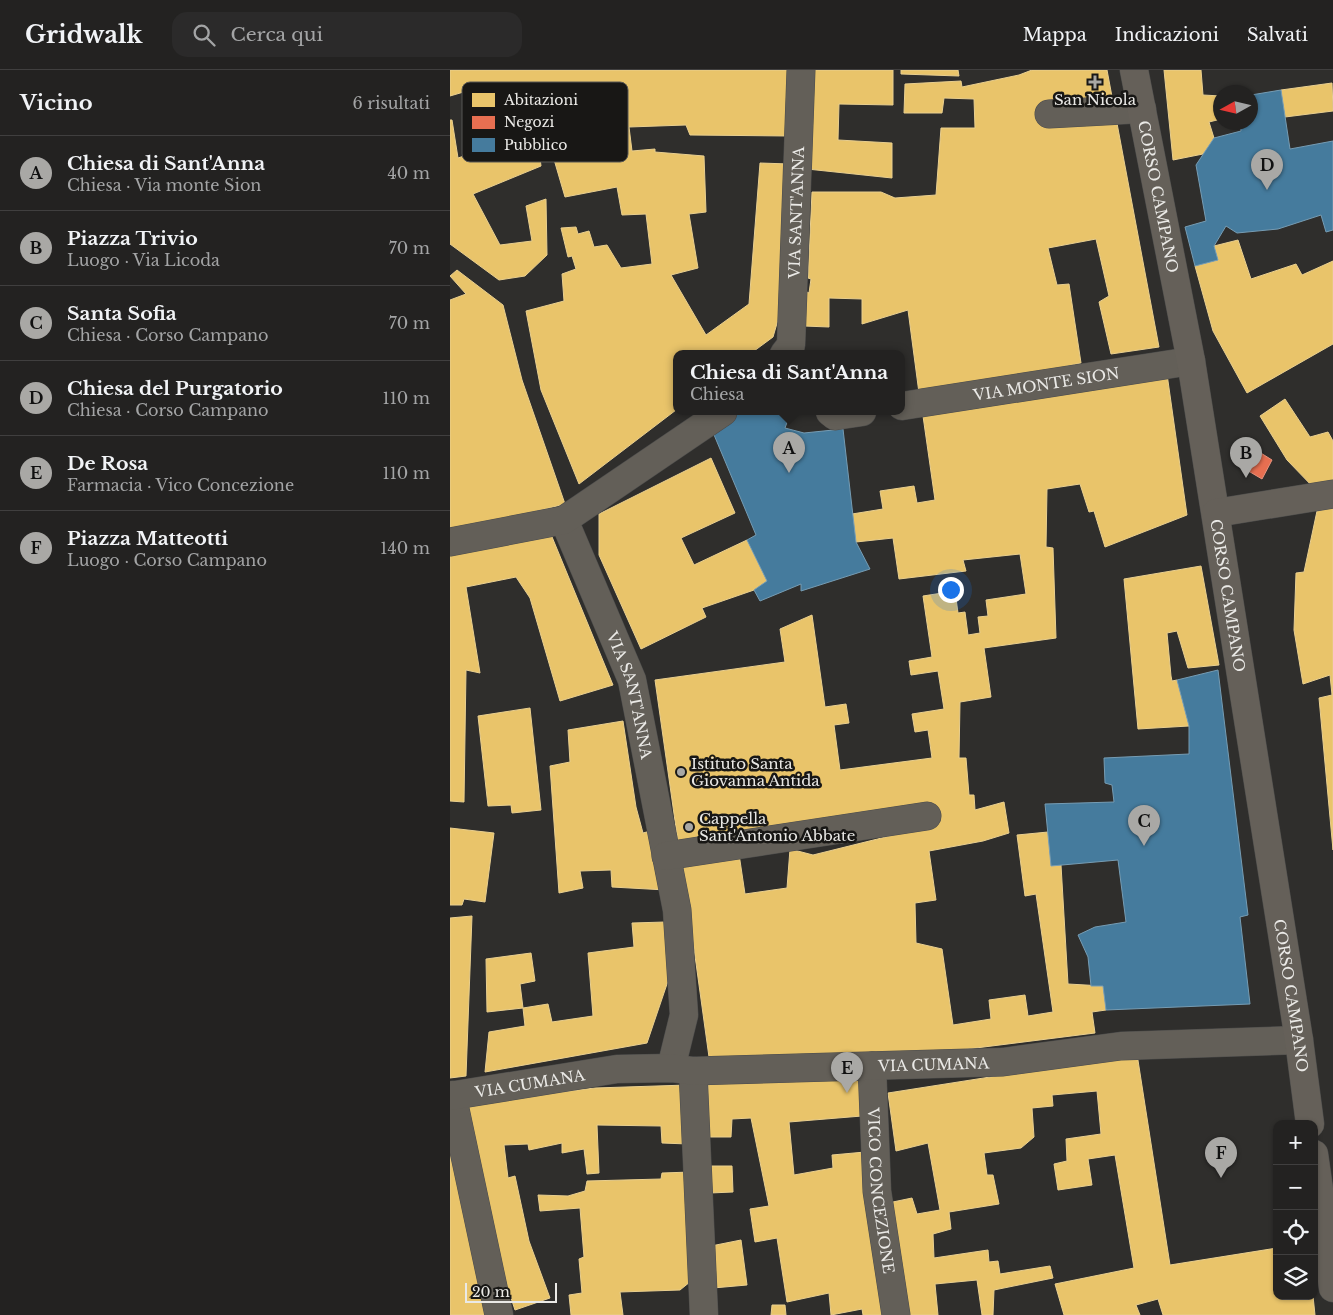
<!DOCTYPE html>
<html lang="it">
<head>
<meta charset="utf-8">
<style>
  :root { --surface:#232221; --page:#2b2a2a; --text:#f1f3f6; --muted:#a3a4a5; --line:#403f3f; --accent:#a9a8a5 }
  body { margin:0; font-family:"Libre Baskerville",serif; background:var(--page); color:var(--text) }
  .controls { position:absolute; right:15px; bottom:15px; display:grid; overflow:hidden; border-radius:10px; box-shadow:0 1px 4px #0004 }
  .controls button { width:45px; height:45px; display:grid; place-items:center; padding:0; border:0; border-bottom:1px solid var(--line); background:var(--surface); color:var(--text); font:25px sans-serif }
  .compass { position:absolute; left:763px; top:15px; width:45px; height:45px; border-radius:50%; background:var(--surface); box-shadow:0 1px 4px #0004; rotate:262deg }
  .scale { position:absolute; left:15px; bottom:12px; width:92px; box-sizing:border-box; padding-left:5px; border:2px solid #eae9e6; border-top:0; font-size:14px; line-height:18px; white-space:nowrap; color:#eae9e6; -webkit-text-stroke:4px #181715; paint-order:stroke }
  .you { position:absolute; left:500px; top:519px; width:18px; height:18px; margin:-12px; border:4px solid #fff; border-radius:50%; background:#1a73e8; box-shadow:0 0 0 8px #1a73e833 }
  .badge { display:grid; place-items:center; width:32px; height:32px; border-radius:50%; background:var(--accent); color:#111; font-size:16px; font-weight:700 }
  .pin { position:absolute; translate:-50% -41px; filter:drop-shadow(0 1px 2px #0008) }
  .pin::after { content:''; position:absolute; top:26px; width:18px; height:15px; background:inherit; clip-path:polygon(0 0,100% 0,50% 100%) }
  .popup { position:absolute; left:223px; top:280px; width:232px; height:65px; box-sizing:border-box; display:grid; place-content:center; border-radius:10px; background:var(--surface); filter:drop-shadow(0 1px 4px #0005); font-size:16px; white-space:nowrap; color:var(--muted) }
  .popup b { font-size:19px; color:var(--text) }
  .popup::after { content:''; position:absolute; left:50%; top:100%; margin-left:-10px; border:10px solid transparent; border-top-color:var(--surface) }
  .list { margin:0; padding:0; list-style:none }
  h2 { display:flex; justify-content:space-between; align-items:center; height:65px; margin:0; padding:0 20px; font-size:21px }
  h2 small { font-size:16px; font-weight:400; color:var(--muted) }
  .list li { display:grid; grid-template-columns:32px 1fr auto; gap:15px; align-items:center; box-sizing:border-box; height:75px; padding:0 20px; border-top:1px solid var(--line) }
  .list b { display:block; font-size:19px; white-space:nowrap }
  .list p { margin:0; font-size:16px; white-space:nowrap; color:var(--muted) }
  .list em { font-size:16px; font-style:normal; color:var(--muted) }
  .icon { flex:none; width:28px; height:28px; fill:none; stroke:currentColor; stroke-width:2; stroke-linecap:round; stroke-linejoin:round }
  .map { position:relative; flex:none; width:883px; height:1245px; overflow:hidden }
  header { display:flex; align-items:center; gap:30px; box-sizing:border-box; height:70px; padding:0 25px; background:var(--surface); border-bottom:1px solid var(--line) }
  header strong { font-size:24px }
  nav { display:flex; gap:28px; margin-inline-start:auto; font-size:18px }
  .search { width:350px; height:45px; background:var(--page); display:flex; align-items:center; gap:12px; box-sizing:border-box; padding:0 18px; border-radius:15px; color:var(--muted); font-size:19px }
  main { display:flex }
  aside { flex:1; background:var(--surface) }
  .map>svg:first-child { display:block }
  .homes { fill:#e9c46a; stroke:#e9cf8f }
  .shops { fill:#e76f51; stroke:#e8947e }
  .public { fill:#457b9d; stroke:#769cb3 }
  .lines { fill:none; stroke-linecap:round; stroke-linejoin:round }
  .street-casing { stroke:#4c4c4b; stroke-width:29 }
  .secondary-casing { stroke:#4c4c4b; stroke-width:29 }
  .street { stroke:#635f58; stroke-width:28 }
  .secondary { stroke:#656059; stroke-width:28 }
  .poi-dot { fill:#a9a8a5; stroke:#181715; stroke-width:2 }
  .labels { text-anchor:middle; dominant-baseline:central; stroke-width:5; stroke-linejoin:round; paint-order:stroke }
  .poi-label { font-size:15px; fill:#eae9e6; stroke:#181715; text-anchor:start }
  .street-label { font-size:15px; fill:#eae9e6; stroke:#181715 }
  .key { fill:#181715; stroke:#575654; stroke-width:1 }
  .key-label { font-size:14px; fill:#eae9e6 }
</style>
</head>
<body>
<header>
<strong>Gridwalk</strong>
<div class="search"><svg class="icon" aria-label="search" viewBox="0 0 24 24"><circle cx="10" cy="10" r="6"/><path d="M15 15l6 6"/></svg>Cerca qui</div>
<nav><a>Mappa</a><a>Indicazioni</a><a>Salvati</a></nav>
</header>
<main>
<aside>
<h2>Vicino<small>6 risultati</small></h2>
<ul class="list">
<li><span class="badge">A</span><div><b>Chiesa di Sant'Anna</b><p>Chiesa · Via monte Sion</p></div><em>40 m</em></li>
<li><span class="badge">B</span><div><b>Piazza Trivio</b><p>Luogo · Via Licoda</p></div><em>70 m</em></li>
<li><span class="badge">C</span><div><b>Santa Sofia</b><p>Chiesa · Corso Campano</p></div><em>70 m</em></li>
<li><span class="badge">D</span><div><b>Chiesa del Purgatorio</b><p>Chiesa · Corso Campano</p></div><em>110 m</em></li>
<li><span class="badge">E</span><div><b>De Rosa</b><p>Farmacia · Vico Concezione</p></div><em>110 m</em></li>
<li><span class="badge">F</span><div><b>Piazza Matteotti</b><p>Luogo · Corso Campano</p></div><em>140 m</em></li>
</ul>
</aside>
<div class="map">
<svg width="883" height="1245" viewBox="0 0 883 1245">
  <rect width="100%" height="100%" fill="#2f2e2c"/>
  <g class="homes">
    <path d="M 0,0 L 341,0 L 338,66 L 240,65 L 236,55 L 179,57 L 182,81 L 205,79 L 205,82 L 254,86 L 256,142 L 239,144 L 248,198 L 221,205 L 256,265 L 299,234 L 310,93 L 339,94 L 330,243 L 323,267 L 300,284 L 226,284 L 226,340 L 129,414 L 91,320 L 76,241 L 114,231 L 112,204 L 126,199 L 122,186 L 118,187 L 111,158 L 126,157 L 128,164 L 139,161 L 144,177 L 157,175 L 171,198 L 202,194 L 196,144 L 172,145 L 167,117 L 115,127 L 103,86 L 90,88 L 91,96 L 23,124 L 50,175 L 82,171 L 76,136 L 96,129 L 97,185 L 75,206 L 49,210 L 0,174 L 0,50 L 2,50 L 8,88 L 41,77 L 30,46 L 38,43 L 34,16 L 0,26 Z"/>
    <path d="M 361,0 L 443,0 L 443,35 L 389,34 L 388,70 L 442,73 L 442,108 L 357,99 Z"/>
    <path d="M 451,0 L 508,0 L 509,6 L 451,4 Z"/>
    <path d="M 582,0 L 657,0 L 709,277 L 661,284 L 649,232 L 659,226 L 646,169 L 598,178 L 607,215 L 619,214 L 631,293 L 544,313 L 469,323 L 458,240 L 412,254 L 412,229 L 379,228 L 379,257 L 354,256 L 353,220 L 359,223 L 361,209 L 358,208 L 362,122 L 431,122 L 445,128 L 486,125 L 491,58 L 525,58 L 524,29 L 494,28 L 492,43 L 454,43 L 455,14 L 511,11 L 512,17 L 569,5 Z"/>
    <path d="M 714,0 L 751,0 L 753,25 L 771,26 L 771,49 L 759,52 L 764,68 L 753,84 L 723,90 Z"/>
    <path d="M 882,13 L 883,41 L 835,47 L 831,20 Z"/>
    <path d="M 788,170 L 801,209 L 846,194 L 852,205 L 883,191 L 883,274 L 797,323 L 763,261 L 745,196 L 768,190 L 764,176 Z"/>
    <path d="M 7,200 L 53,235 L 72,310 L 115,434 L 0,463 L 0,230 L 16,224 L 0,206 Z"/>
    <path d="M 717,304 L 737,445 L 655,477 L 644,441 L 639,442 L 630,414 L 597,419 L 596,477 L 603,478 L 606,568 L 534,578 L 541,627 L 510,632 L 509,688 L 516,688 L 519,725 L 524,725 L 525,740 L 554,732 L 559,763 L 533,771 L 479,781 L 486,830 L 465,833 L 466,873 L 492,879 L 503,955 L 541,949 L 539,930 L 575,925 L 578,946 L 603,942 L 586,824 L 575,826 L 567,765 L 598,762 L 601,796 L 611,795 L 618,914 L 653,916 L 656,940 L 642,942 L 645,963 L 494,982 L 259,987 L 232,792 L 289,784 L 295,824 L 337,818 L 340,779 L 363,785 L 488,754 L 483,737 L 228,772 L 205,610 L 335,592 L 330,559 L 362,545 L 375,637 L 396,634 L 399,653 L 384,655 L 390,700 L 482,688 L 478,660 L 465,662 L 462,644 L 494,639 L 488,601 L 461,605 L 459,591 L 482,587 L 473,526 L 505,521 L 508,543 L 515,542 L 518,565 L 530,563 L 528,547 L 538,546 L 536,530 L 576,524 L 570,484 L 513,490 L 516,501 L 449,509 L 443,468 L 406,472 L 402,444 L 433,439 L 430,421 L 464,416 L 467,433 L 485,430 L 472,339 Z"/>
    <path d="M 835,329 L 860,367 L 878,362 L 883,371 L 883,415 L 865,419 L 837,390 L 810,346 Z"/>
    <path d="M 261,388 L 285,443 L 231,468 L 244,495 L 297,470 L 317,511 L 304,520 L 252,538 L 256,547 L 191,579 L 149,485 L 149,444 Z"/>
    <path d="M 883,437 L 883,780 L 869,628 L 882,625 L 880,605 L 853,614 L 844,560 L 846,503 L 854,502 L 867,441 Z"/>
    <path d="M 100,462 L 163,615 L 110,631 L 80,528 L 66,507 L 16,517 L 30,603 L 16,600 L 14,732 L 0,731 L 0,481 Z"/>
    <path d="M 751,496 L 769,595 L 738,598 L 727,561 L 717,563 L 721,606 L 722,611 L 727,610 L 739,656 L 688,659 L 674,509 Z"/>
    <path d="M 80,638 L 91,740 L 62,743 L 61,735 L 38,736 L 28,646 Z"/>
    <path d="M 173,651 L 186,737 L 193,763 L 204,760 L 216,820 L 162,817 L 161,800 L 130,801 L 133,818 L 109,823 L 100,696 L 120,692 L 118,660 Z"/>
    <path d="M 0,758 L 44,763 L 35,832 L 14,829 L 12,835 L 0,835 Z"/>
    <path d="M 22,846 L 16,1006 L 0,1008 L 0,848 Z"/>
    <path d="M 215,852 L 218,911 L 197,973 L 35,1002 L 39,962 L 75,956 L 73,938 L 98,934 L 102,952 L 143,946 L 138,883 L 184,877 L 182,853 Z"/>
    <path d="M 81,883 L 85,911 L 70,914 L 73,938 L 37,942 L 36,889 Z"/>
    <path d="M 687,984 L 720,1195 L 827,1178 L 827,1226 L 863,1226 L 865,1245 L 713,1245 L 708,1229 L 686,1235 L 690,1245 L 614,1245 L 605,1214 L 684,1198 L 665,1085 L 638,1089 L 642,1115 L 608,1120 L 604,1094 L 617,1091 L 616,1069 L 651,1064 L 647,1021 L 602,1025 L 603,1036 L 582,1038 L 584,1067 L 571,1078 L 534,1083 L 537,1105 L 543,1105 L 549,1134 L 499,1142 L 501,1159 L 483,1164 L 484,1188 L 538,1180 L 539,1192 L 548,1191 L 550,1204 L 600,1196 L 603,1208 L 544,1220 L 543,1245 L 532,1245 L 527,1210 L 485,1214 L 488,1245 L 456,1245 L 438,1133 L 462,1128 L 467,1144 L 490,1140 L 478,1073 L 446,1081 L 438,1023 Z"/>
    <path d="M 412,1010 L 412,1046 L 339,1052 L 344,1105 L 383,1098 L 382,1085 L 415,1082 L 440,1245 L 413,1245 L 412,1239 L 381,1245 L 379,1223 L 337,1232 L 327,1168 L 305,1172 L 300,1139 L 319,1136 L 301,1048 L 282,1049 L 281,1067 L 257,1067 L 258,1011 Z"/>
    <path d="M 237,1015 L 238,1074 L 212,1073 L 211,1056 L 147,1055 L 149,1103 L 137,1104 L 134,1079 L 112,1083 L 112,1073 L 79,1080 L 78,1074 L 54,1075 L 58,1108 L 65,1106 L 79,1171 L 100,1228 L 65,1240 L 46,1182 L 16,1033 L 145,1018 Z"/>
    <path d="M 0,1065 L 47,1245 L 0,1245 Z"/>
    <path d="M 258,1096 L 282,1096 L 283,1122 L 260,1123 Z"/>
    <path d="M 241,1102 L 246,1207 L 230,1220 L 170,1222 L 173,1245 L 121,1245 L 119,1225 L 132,1223 L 129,1189 L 134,1187 L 130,1138 L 90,1141 L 88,1125 L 118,1126 L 135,1121 L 137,1111 L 211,1109 L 212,1103 Z"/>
    <path d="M 291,1170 L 297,1215 L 263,1218 L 261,1176 Z"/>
    <path d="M 322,1235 L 335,1235 L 336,1245 L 321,1245 Z"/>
  </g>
  <path class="shops" d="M 806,380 L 822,390 L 812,409 L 795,399 Z"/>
  <g class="public">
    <path d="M 831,20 L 840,79 L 883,71 L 883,160 L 876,162 L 871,145 L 828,159 L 787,163 L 776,156 L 764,176 L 768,190 L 745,196 L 735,157 L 756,151 L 746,95 L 764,68 L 791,61 L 790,52 L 801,52 L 801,25 Z"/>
    <path d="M 290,342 L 338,342 L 339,347 L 335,358 L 354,363 L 393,359 L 406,472 L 420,499 L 351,521 L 351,514 L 310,531 L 304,520 L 317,511 L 297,470 L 306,465 L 262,360 Z"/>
    <path d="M 768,600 L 798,845 L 790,847 L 800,934 L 656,940 L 653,916 L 641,916 L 638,887 L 628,865 L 645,857 L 676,852 L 668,790 L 601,796 L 595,734 L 664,732 L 662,715 L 655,713 L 654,688 L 739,684 L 739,656 L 727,610 Z"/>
  </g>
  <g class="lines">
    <g class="street-casing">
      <g id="street">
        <path d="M 599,44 L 692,39"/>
        <path id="s1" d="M 334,284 L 341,275 L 351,0"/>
        <path id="s2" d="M 452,336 L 741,291"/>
        <path d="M 380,342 L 385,346 L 412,342"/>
        <path id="s3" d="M 114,450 L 182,610 L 227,840 L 234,945 L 221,998"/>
        <path d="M 0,472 L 114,450 L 273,342"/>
        <path d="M 216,786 L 477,746"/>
        <path id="s4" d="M 422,996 L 427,1121 L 446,1245"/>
        <path d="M 243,1001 L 254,1245"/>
        <path d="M 2,1025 L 49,1245"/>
        <path id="s5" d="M 0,1026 L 167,999 L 221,998 L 243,1001 L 553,992 L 671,976 L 849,970"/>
      </g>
    </g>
    <g class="secondary-casing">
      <g id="secondary">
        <path id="s6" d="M 684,0 L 741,291 L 849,970 L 860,1054"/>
        <path d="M 766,443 L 883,424"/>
        <path d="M 864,1084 L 883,1218"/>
      </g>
    </g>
    <use href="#street" class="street"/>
    <use href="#secondary" class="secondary"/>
  </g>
  <g class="poi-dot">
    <path d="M642.5 4.5h5v5h5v5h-5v5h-5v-5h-5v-5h5z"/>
    <circle cx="231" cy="702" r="5"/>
    <circle cx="239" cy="757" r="5"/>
  </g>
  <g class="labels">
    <g class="poi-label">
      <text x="645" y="29" text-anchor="middle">San Nicola</text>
      <text x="241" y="693">Istituto Santa<tspan x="241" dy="17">Giovanna Antida</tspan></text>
      <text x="249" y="748">Cappella<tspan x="249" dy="17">Sant'Antonio Abbate</tspan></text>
    </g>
    <g class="street-label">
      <text stroke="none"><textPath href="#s6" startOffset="129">CORSO CAMPANO</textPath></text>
      <text stroke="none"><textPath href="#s1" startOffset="144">VIA SANT'ANNA</textPath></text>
      <text stroke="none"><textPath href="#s2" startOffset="146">VIA MONTE SION</textPath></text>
      <text stroke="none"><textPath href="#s6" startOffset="534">CORSO CAMPANO</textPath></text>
      <text stroke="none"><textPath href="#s3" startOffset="188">VIA SANT'ANNA</textPath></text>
      <text stroke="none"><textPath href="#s6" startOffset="939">CORSO CAMPANO</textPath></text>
      <text stroke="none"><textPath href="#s5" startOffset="486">VIA CUMANA</textPath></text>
      <text stroke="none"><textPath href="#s5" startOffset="81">VIA CUMANA</textPath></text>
      <text stroke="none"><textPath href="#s4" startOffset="125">VICO CONCEZIONE</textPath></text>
    </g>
  </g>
  <rect x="12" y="12" width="166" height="80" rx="8" class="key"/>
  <rect x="22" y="23" width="23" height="14" fill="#e9c46a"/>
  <rect x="22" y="46" width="23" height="13" fill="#e76f51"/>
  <rect x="22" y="68" width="23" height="14" fill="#457b9d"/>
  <g class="key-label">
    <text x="54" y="35">Abitazioni</text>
    <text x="54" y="57">Negozi</text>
    <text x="54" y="80">Pubblico</text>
  </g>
</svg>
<div class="controls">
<button>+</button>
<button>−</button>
<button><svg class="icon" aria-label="locate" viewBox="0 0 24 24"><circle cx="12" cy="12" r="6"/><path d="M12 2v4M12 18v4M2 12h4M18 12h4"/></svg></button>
<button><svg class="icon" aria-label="layers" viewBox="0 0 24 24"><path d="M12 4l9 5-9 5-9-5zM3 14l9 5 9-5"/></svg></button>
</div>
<svg class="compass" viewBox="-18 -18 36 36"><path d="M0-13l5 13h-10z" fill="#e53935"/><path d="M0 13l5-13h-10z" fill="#a3a4a5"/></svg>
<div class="scale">20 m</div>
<div class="you"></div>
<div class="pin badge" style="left:339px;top:403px">A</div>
<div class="popup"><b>Chiesa di Sant'Anna</b>Chiesa</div>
<div class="pin badge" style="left:796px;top:408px">B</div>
<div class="pin badge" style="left:694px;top:776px">C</div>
<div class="pin badge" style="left:817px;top:120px">D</div>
<div class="pin badge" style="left:397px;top:1023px">E</div>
<div class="pin badge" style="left:771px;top:1108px">F</div>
</div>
</main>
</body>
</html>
